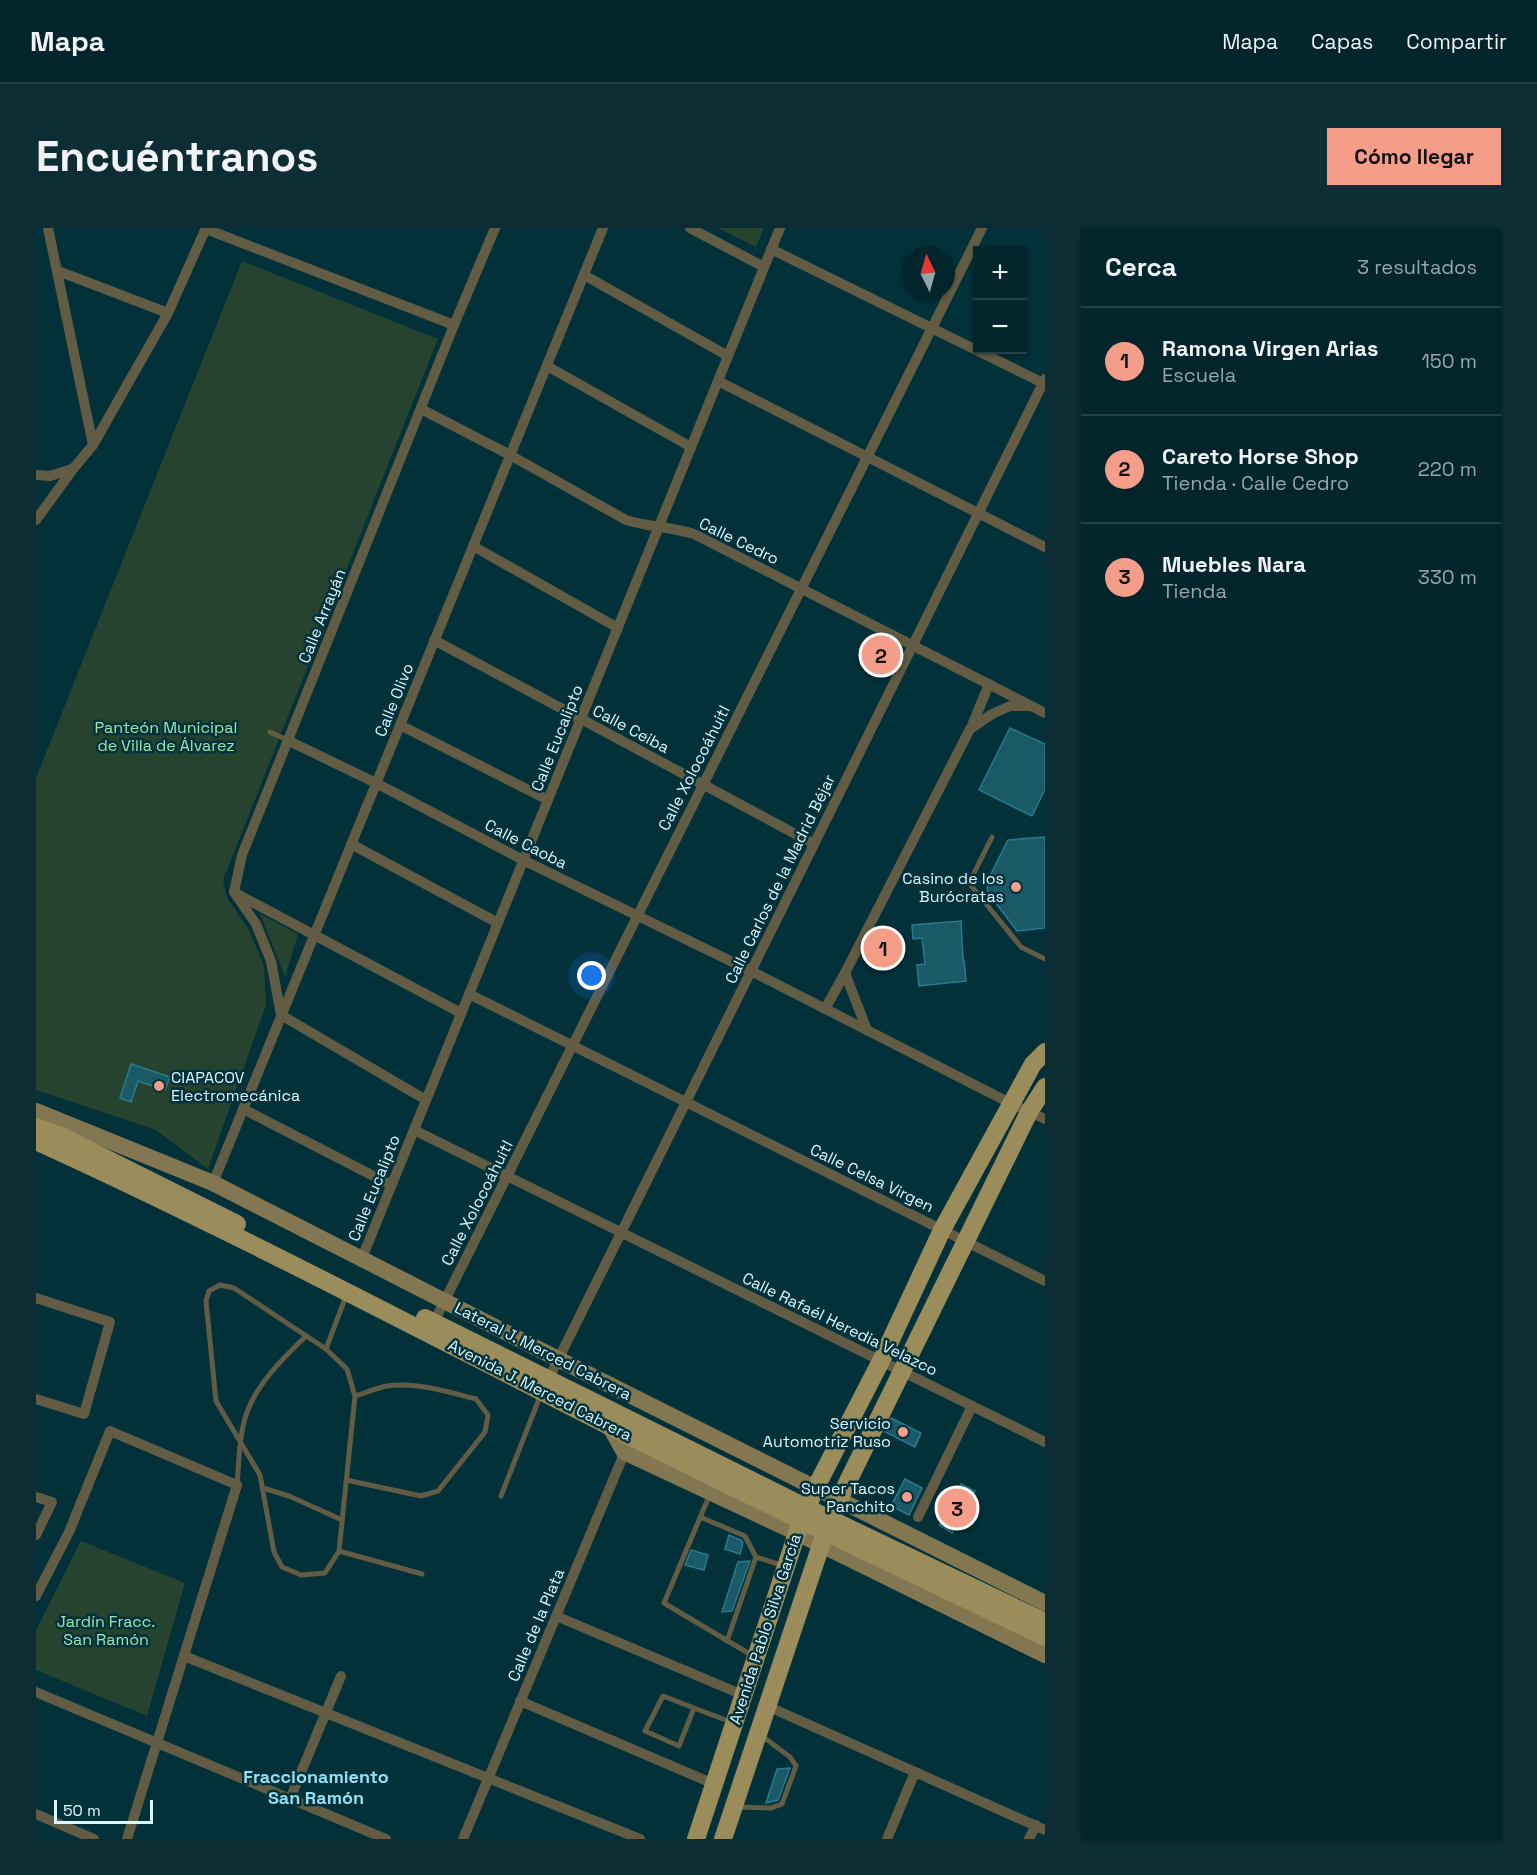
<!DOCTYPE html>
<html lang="es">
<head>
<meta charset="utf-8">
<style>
  :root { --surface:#02252c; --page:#0c2d34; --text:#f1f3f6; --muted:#96a5a9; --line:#234248; --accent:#f49e89 }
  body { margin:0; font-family:"Space Grotesk",sans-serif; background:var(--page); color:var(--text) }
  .controls { position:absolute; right:18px; top:18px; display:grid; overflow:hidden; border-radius:0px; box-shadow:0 2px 4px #0004 }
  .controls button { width:54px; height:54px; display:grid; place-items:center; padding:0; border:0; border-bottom:2px solid var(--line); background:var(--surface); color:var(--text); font:30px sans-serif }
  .compass { position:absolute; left:865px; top:18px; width:54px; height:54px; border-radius:50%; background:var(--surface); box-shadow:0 2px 4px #0004; rotate:355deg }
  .scale { position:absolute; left:18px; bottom:15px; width:99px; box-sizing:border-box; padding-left:6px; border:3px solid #d9f7fe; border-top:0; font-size:16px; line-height:21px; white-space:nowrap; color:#d9f7fe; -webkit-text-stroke:4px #03313a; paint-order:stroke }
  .you { position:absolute; left:556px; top:748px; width:21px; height:21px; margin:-15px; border:4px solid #fff; border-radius:50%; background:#1a73e8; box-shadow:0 0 0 9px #1a73e833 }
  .badge { display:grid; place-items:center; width:39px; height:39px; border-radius:50%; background:var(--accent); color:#111; font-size:20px; font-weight:700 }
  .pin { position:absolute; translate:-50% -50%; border:3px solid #fff; box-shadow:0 2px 6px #0006 }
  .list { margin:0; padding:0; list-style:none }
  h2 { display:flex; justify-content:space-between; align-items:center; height:78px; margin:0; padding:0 24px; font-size:26px }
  h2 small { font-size:20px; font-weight:400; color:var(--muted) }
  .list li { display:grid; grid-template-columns:39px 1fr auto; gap:18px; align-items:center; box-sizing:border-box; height:108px; padding:0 24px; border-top:2px solid var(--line) }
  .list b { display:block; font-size:22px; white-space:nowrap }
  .list p { margin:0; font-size:20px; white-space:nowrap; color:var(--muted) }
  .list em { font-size:20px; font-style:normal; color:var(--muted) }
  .map { position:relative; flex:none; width:1009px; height:1611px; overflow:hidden; border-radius:0px }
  header { display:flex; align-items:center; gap:36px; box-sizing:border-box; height:84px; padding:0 30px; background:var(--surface); border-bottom:2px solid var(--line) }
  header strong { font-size:28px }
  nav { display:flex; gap:33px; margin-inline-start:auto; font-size:21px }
  .intro { display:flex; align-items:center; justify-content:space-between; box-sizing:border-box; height:144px; padding:0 36px }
  h1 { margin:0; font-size:42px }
  .button { padding:15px 27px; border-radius:0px; background:var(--accent); color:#111; font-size:21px; font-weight:700 }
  main { display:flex; gap:36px; padding:0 36px }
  aside { flex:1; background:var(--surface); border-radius:0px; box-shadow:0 2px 4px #0004 }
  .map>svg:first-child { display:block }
  .green { fill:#25432f }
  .building { fill:#1a5966; stroke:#287b8c; stroke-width:1.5 }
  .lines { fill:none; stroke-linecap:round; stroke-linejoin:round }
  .lane { stroke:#635c45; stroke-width:5 }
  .street { stroke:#635c45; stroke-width:10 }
  .secondary { stroke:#827751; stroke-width:16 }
  .primary { stroke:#9a8c5b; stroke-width:18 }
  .poi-dot { fill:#f49e89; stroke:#03313a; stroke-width:2 }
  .labels { text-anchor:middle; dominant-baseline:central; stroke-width:5; stroke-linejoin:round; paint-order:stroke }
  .street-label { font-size:16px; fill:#d9f7fe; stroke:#03313a }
  .park-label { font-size:16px; fill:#96e9b1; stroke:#03313a }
  .poi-label { font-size:16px; fill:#d9f7fe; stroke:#03313a; text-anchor:end }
  .neighbourhood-label { font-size:18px; font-weight:bold; fill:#91e1f3; stroke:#03313a }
</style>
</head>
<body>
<header>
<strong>Mapa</strong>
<nav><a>Mapa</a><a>Capas</a><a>Compartir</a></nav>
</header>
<div class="intro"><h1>Encuéntranos</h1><a class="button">Cómo llegar</a></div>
<main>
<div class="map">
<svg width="1009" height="1611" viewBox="0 0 1009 1611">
  <rect width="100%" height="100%" fill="#03313a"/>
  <g class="green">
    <path d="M 682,0 L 728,0 L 720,19 Z"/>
    <path d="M 206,33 L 402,111 L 187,652 L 191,670 L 212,700 L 228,738 L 230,777 L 172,941 L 120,902 L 0,862 L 0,550 Z"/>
    <path d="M 224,686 L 262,706 L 249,749 Z"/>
    <path d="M 45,1313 L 149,1355 L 111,1488 L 0,1442 L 0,1402 Z"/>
  </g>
  <g class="building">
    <path d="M 840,415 L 858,425 L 850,439 L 832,429 Z"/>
    <path d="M 974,500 L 1009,516 L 1009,561 L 996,588 L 943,562 Z"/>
    <path d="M 1009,609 L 1009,700 L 981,703 L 952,665 L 951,654 L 972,612 Z"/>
    <path d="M 925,693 L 927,732 L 928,732 L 930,753 L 883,758 L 881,737 L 889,736 L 886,710 L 877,711 L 876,697 Z"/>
    <path d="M 95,836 L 134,849 L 129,862 L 102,853 L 95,874 L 84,870 Z"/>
    <path d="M 855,1190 L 885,1205 L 879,1219 L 849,1204 Z"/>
    <path d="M 869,1251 L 886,1260 L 873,1287 L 855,1278 Z"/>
    <path d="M 925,1256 L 939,1263 L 916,1305 L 903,1297 Z"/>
    <path d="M 693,1307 L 705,1312 L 707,1315 L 704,1326 L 689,1321 Z"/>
    <path d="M 655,1322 L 672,1327 L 668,1342 L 649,1337 Z"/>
    <path d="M 714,1333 L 696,1383 L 686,1384 L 702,1334 Z"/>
    <path d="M 754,1540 L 742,1572 L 730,1575 L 741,1541 Z"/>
  </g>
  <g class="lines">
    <g class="lane">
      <path d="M 234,504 L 251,512"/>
      <path d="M 956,609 L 933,655 L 985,719 L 1009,731"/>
      <path d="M 310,1068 L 290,1121 L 311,1141 L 319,1168 L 303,1323 L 386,1346"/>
      <path d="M 290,1121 L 198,1060 L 184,1057 L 173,1063 L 170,1073 L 180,1173 L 224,1247 L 238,1324 L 246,1339 L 265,1347 L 289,1345 L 303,1323"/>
      <path d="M 310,1252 L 385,1268 L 402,1263 L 449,1204 L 452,1187 L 440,1171 C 412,1164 380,1154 351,1158 C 340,1160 329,1165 319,1168"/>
      <path d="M 201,1257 C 203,1234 203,1209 210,1187 C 220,1157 246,1131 269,1109"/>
      <path d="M 227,1260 L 253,1268 L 306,1292"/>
      <path d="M 674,1266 L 628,1375 L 717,1428"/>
      <path d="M 465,1268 L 505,1166"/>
      <path d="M 664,1289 L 709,1308 L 720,1329"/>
      <path d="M 691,1413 L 720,1329 L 748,1338"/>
      <path d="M 627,1468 L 658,1480 L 643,1518 L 609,1503 Z"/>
      <path d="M 658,1480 L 695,1494"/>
      <path d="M 701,1579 L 735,1580 L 746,1576 L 760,1538 L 754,1529 L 726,1508"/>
    </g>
    <g class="street">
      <path d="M 12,0 L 57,217"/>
      <path d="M 654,0 L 728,39"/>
      <path d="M 170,1 L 418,97"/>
      <path d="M 735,21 L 1009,156"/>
      <path d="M 22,43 L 132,85"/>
      <path d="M 548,47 L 692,128"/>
      <path d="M 511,138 L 655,219"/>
      <path d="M 682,153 L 1009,319"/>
      <path d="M 385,181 L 474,227 L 590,292 C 612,299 636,299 658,306 L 1009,485"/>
      <path d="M 0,247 L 14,248 L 36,241"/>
      <path d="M 0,292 L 37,241 L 57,217 L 132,85 L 170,0"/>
      <path d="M 437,318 L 582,400"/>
      <path d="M 398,412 L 778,616"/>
      <path d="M 364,497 L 512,572"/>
      <path d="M 935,500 L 953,456"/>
      <path d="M 253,513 L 340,555 L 487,632 L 715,743 L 974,875 L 1009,891"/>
      <path d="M 315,616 L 462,695"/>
      <path d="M 201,666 L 425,785"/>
      <path d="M 809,745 L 831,802"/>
      <path d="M 433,766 L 1009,1053"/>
      <path d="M 789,781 L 809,745 L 934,501 L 956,486 L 974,478 L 994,478"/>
      <path d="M 390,872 L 245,787 L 235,733 L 220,696 L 198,664 L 206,627 L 418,97 L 459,0"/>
      <path d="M 207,881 L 355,957"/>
      <path d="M 378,902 L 1009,1214"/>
      <path d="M 177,955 L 567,0"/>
      <path d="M 326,1030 L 744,0"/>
      <path d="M 0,1070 L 74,1094 L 48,1186 L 0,1171"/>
      <path d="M 398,1094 L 946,0"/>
      <path d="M 510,1156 L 1009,151"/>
      <path d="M 0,1269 L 16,1274 L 0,1307"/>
      <path d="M 882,1289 L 936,1178"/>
      <path d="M 0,1368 L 33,1304 L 74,1203 L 201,1257 L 91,1611"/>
      <path d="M 520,1388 L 707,1467"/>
      <path d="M 148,1428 L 604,1611"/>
      <path d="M 0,1464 L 350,1611"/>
      <path d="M 484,1473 L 678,1556"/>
      <path d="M 731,1478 L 1009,1602"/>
      <path d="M 254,1571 L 305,1448"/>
      <path d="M 0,1586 L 58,1611"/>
      <path d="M 427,1611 L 590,1221"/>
      <path d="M 851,1611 L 879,1544"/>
      <path d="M 993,1611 L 1000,1597"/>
    </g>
    <g class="secondary">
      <path d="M 0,883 L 177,955 L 522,1131 L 1009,1375"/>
      <path d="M 573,1197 L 588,1224 L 761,1305 L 1009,1427"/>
    </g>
    <g class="primary">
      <path d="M 0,899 L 27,909 L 201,996"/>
      <path d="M 0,913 C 202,1005 399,1110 597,1210 C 733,1278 871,1343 1009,1409"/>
      <path d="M 389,1090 L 771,1280 L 1009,1394"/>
      <path d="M 660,1611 L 765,1293 L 780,1259 L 845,1133 L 906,1002 L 997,836 L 1009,824"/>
      <path d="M 687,1611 L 794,1290 L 993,884 L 1009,859"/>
    </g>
  </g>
  <g class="poi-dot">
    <circle cx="980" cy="659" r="6"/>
    <circle cx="123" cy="858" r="6"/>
    <circle cx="867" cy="1204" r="6"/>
    <circle cx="871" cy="1269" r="6"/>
  </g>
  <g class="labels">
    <g class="street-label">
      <text transform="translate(703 313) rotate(26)">Calle Cedro</text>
      <text transform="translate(286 388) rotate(-68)">Calle Arrayán</text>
      <text transform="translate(358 472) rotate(-68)">Calle Olivo</text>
      <text transform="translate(595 501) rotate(28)">Calle Ceiba</text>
      <text transform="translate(521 510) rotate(-68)">Calle Eucalipto</text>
      <text transform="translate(658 540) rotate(-63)">Calle Xolocoáhuitl</text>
      <text transform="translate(490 616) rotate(27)">Calle Caoba</text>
      <text transform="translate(744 651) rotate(-64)">Calle Carlos de la Madrid Béjar</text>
      <text transform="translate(836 950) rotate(26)">Calle Celsa Virgen</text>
      <text transform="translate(338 960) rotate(-68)">Calle Eucalipto</text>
      <text transform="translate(441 975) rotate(-63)">Calle Xolocoáhuitl</text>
      <text transform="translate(804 1096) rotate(26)">Calle Rafaél Heredia Velazco</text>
      <text transform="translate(507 1123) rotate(27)">Lateral J. Merced Cabrera</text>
      <text transform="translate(504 1162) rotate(27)">Avenida J. Merced Cabrera</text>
      <text transform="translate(500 1397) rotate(-67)">Calle de la Plata</text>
      <text transform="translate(729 1401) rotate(-72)">Avenida Pablo Silva García</text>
    </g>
    <g class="park-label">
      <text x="130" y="499">Panteón Municipal<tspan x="130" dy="18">de Villa de Álvarez</tspan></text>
      <text x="70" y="1393">Jardín Fracc.<tspan x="70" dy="18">San Ramón</tspan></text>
    </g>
    <g class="poi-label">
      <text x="968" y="650">Casino de los<tspan x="968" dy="18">Burócratas</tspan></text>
      <text x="135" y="849" text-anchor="start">CIAPACOV<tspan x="135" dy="18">Electromecánica</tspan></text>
      <text x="855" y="1195">Servicio<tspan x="855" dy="18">Automotriz Ruso</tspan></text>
      <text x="859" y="1260">Super Tacos<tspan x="859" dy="18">Panchito</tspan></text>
    </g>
    <g class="neighbourhood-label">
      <text x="280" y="1548">Fraccionamiento<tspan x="280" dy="21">San Ramón</tspan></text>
    </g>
  </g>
</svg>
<div class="controls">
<button>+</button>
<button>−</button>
</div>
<svg class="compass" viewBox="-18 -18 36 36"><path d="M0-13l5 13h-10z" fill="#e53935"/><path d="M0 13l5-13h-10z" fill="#96a5a9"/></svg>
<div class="scale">50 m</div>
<div class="you"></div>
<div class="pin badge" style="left:847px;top:720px">1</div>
<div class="pin badge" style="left:845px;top:427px">2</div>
<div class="pin badge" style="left:921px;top:1280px">3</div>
</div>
<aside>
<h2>Cerca<small>3 resultados</small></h2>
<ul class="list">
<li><span class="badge">1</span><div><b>Ramona Virgen Arias</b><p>Escuela</p></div><em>150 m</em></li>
<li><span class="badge">2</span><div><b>Careto Horse Shop</b><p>Tienda · Calle Cedro</p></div><em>220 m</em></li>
<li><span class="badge">3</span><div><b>Muebles Nara</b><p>Tienda</p></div><em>330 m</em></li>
</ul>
</aside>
</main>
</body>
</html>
